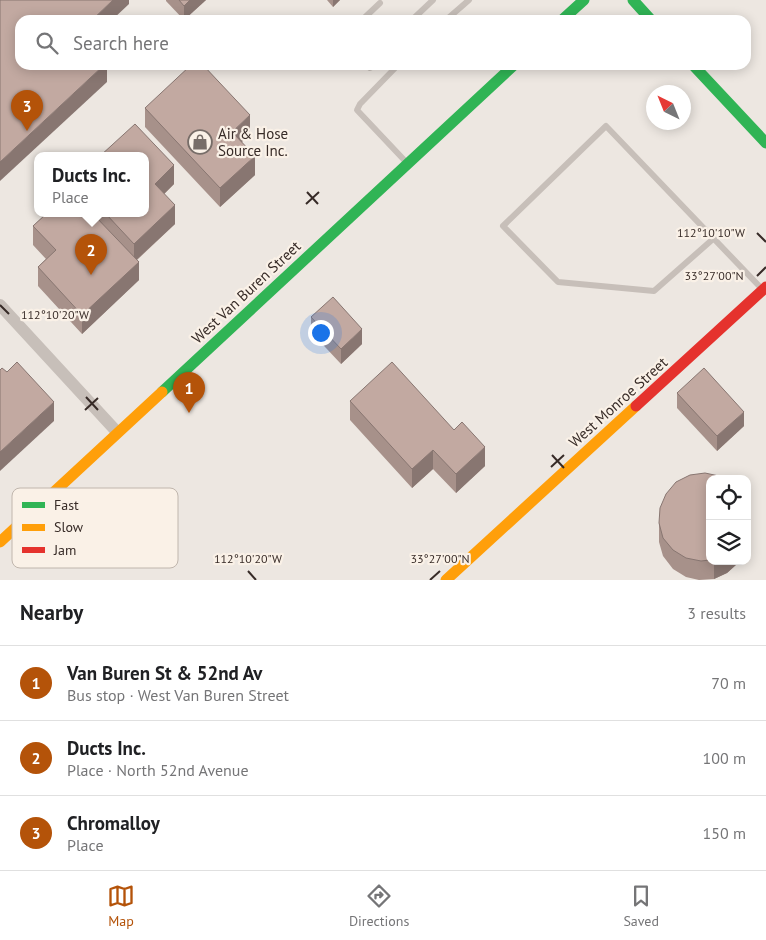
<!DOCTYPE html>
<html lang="en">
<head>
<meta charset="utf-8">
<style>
  :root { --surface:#fff; --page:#f2f2f2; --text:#202124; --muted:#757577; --line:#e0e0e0; --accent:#b45309 }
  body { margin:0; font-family:"PT Sans",sans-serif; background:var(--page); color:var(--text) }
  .controls { position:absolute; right:15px; bottom:15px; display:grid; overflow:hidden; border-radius:10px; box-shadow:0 2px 12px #0003 }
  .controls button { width:45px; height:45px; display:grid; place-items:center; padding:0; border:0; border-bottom:1px solid var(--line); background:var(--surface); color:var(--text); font:25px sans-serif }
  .compass { position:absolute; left:646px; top:85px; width:45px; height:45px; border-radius:50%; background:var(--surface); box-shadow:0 2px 12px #0003; rotate:317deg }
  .you { position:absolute; left:320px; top:332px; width:18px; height:18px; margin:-12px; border:4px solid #fff; border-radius:50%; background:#1a73e8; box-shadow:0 0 0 8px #1a73e833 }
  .badge { display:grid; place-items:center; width:32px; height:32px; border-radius:50%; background:var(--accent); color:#fff; font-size:16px; font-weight:700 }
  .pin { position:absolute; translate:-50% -41px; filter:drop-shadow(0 1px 2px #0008) }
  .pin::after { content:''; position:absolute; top:26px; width:18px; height:15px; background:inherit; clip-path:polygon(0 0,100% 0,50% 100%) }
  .popup { position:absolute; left:34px; top:152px; width:115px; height:65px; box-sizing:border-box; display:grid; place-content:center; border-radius:10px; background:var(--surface); filter:drop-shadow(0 1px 4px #0005); font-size:16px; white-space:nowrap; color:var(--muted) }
  .popup b { font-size:19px; color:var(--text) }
  .popup::after { content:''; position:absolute; left:50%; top:100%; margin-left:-10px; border:10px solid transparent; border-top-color:var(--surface) }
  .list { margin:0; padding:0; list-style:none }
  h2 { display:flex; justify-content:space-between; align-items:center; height:65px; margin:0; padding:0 20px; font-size:21px }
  h2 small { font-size:16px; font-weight:400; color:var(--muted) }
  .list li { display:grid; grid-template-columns:32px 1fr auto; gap:15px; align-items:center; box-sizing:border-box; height:75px; padding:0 20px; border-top:1px solid var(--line) }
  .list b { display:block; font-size:19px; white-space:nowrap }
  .list p { margin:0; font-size:16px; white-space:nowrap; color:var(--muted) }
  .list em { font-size:16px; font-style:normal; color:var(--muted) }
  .icon { flex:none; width:28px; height:28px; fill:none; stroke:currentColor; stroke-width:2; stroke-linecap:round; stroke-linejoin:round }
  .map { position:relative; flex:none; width:766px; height:580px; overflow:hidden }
  .search { position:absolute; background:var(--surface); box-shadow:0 2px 12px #0003; left:15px; right:15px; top:15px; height:55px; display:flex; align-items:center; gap:12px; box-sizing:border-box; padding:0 18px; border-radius:15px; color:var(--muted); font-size:19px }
  .sheet { height:290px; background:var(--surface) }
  nav { display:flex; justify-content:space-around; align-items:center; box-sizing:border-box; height:70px; border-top:1px solid var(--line); background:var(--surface); font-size:14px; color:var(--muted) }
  nav a { display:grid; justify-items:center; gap:2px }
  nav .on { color:var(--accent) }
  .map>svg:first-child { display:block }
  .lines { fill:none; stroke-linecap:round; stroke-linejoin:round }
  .lane { stroke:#c7bfb9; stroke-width:6 }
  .street { stroke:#c7bfb9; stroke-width:12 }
  .fast { stroke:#30b455; stroke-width:11 }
  .slow { stroke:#ff9f0a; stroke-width:11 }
  .jam { stroke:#e5322d; stroke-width:11 }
  .wall { fill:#a7918a }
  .shaded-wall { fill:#887671 }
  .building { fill:#c2a9a1; stroke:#887671 }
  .ticks { fill:none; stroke:#372b27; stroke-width:2 }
  .labels { text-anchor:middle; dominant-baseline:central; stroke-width:4.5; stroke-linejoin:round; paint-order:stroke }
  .poi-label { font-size:15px; fill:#372b27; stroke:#faf1e7; text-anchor:start }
  .street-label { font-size:15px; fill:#372b27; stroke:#faf1e7 }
  .key { fill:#faf1e7; stroke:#c0b6ad; stroke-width:1 }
  .key-label { font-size:14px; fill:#372b27 }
  .ticks-label { font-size:12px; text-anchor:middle; fill:#372b27; stroke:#faf1e7; stroke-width:4.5; stroke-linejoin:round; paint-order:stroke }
</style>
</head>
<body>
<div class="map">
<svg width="766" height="580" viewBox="0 0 766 580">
  <rect width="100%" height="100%" fill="#ede7e1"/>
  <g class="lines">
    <g class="lane">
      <path d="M 414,18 L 433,0"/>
      <path d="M 362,20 L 380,3"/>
      <path d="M 446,20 L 469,0"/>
      <path d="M 366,65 L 370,68 L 375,65"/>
      <path d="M 398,65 L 360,104 L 357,110 L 407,163"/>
      <path d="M 713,239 L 654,291 L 558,282 L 503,226 L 606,126 L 762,289"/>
    </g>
    <path class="street" d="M 0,305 L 117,432"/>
    <g class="fast">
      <path d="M 633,0 L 651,20"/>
      <path d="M 562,20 L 584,0"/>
      <path d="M 693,65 L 766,143"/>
      <path d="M 162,392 L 514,65"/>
    </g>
    <g class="slow">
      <path d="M 0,542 L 162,392"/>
      <path d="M 446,580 L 636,406"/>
    </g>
    <path class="jam" d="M 636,406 L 766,287"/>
  </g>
  <g class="wall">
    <path d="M 166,0 L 206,0 L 184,20 L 166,1 Z"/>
    <path d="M 327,0 L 340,0 L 333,7 Z"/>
    <path d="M 684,98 L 687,100 L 687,111 L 684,109 Z"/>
    <path d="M 145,108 L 250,134 L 242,142 L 255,175 L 220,207 L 145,127 Z"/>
    <path d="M 145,156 L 174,184 L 164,194 L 175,224 L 137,260 L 139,280 L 82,334 L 38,286 L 38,267 L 46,259 L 33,245 L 33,226 L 46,214 L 145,214 Z"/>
    <path d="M 311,317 L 362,344 L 341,364 L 311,332 Z"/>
    <path d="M 677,393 L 744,426 L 717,451 L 677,408 Z"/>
    <path d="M 350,401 L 485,466 L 456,493 L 433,469 L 412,488 L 350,420 Z"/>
    <path d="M 710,479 L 710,561 L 739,561 L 737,564 L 727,573 L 714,579 L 699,580 L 686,577 L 673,569 L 663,556 L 659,542 L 659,523 Z"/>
  </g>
  <g class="shaded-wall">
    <path d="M 113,0 L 129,0 L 129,4 L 112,20 L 92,20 Z"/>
    <path d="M 190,0 L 206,0 L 184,20 L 184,6 Z"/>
    <path d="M 333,0 L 340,0 L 333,7 Z"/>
    <path d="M 104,65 L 107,65 L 107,82 L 0,181 L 0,162 Z"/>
    <path d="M 250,115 L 250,134 L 232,151 L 232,132 Z"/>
    <path d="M 255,156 L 255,175 L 220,207 L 220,188 Z"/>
    <path d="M 174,165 L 174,184 L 155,203 L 155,184 Z"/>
    <path d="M 175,205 L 175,224 L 134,262 L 134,244 Z"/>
    <path d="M 139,262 L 139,280 L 82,334 L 82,315 Z"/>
    <path d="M 362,329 L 362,344 L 341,364 L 341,349 Z"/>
    <path d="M 54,402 L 54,421 L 0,471 L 0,452 Z"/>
    <path d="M 744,412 L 744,426 L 717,451 L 717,436 Z"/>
    <path d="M 485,447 L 485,466 L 456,493 L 456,474 Z"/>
    <path d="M 433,450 L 433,469 L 412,488 L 412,469 Z"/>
    <path d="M 714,561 L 739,561 L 737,564 L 727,573 L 714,579 Z"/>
  </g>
  <g class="building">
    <path d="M 0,0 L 113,0 L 92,20 L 20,20 L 20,65 L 104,65 L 0,162 Z"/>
    <path d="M 179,0 L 190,0 L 184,6 Z"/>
    <path d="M 191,65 L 203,65 L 250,115 L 232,132 L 255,156 L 220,188 L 145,108 Z"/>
    <path d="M 684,98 L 687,100 L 687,106 L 684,104 Z"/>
    <path d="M 135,124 L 174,165 L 155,184 L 175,205 L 134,244 L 106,214 L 145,214 L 145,156 L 100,156 Z"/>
    <path d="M 46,214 L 93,214 L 139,262 L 82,315 L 38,267 L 56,250 L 33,226 Z"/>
    <path d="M 333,297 L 362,329 L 341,349 L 311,317 Z"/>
    <path d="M 17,362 L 54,402 L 0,452 L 0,370 L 2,368 L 7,372 Z"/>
    <path d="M 392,362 L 454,430 L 462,422 L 485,447 L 456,474 L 433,450 L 412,469 L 350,401 Z"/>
    <path d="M 704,368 L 744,412 L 717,436 L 677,393 Z"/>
    <path d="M 705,473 L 719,476 L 723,479 L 710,479 L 710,560 L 701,561 L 686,558 L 673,550 L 663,538 L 659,523 L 660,508 L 666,494 L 676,482 L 690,475 Z"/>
  </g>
  <path class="ticks" d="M 307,192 L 318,204M 306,204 L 319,192M 757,233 L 766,242M 757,276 L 766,267M 0,305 L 9,314M 86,397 L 98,410M 85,410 L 98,398M 552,455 L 564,468M 551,467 L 564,455M 248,571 L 256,580M 430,580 L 440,571"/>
  <defs>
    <g id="shop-ring" transform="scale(1.25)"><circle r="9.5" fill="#faf1e7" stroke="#776d68" stroke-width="1.5"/><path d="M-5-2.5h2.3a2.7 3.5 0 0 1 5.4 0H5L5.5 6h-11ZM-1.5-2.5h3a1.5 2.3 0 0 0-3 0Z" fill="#776d68"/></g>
  </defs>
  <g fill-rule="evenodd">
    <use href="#shop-ring" x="200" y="142"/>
  </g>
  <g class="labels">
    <g class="poi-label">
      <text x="218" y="133">Air &amp; Hose<tspan x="218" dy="17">Source Inc.</tspan></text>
    </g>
    <g class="street-label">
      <text transform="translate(246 292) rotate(-43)">West Van Buren Street</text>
      <text transform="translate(618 402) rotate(-42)">West Monroe Street</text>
    </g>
  </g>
  <rect x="12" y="488" width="166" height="80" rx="8" class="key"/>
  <rect x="22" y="502" width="23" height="6" fill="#30b455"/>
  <rect x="22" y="524" width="23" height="7" fill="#ff9f0a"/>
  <rect x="22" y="547" width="23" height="6" fill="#e5322d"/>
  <g class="key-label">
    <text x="54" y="510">Fast</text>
    <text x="54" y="532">Slow</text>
    <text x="54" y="555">Jam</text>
  </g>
  <g class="ticks-label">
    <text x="711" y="237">112°10'10"W</text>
    <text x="714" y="280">33°27'00"N</text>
    <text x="55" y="319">112°10'20"W</text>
    <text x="248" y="563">112°10'20"W</text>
    <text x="440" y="563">33°27'00"N</text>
  </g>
</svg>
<div class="controls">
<button><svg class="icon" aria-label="locate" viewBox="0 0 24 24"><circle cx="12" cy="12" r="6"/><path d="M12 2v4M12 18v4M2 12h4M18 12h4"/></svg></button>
<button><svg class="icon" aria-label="layers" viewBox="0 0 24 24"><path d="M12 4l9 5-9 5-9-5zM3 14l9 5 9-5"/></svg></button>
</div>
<svg class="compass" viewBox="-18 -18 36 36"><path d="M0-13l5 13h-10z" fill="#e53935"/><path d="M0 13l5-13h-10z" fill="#757577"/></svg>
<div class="you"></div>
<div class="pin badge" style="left:189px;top:413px">1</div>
<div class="pin badge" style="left:91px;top:275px">2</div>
<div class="popup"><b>Ducts Inc.</b>Place</div>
<div class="pin badge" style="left:27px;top:131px">3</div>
<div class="search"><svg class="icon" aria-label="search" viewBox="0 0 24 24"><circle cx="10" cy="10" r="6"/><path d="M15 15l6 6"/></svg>Search here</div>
</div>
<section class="sheet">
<h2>Nearby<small>3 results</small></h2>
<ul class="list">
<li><span class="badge">1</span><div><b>Van Buren St &amp; 52nd Av</b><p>Bus stop · West Van Buren Street</p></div><em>70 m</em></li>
<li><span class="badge">2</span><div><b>Ducts Inc.</b><p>Place · North 52nd Avenue</p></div><em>100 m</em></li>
<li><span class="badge">3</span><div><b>Chromalloy</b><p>Place</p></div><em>150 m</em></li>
</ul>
</section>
<nav>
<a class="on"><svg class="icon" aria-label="map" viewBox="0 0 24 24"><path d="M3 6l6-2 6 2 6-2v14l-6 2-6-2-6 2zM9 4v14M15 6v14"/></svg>Map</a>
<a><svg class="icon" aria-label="directions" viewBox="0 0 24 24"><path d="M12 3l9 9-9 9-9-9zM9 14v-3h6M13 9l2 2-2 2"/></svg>Directions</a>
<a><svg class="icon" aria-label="saved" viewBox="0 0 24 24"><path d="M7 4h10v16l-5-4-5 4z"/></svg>Saved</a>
</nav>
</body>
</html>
